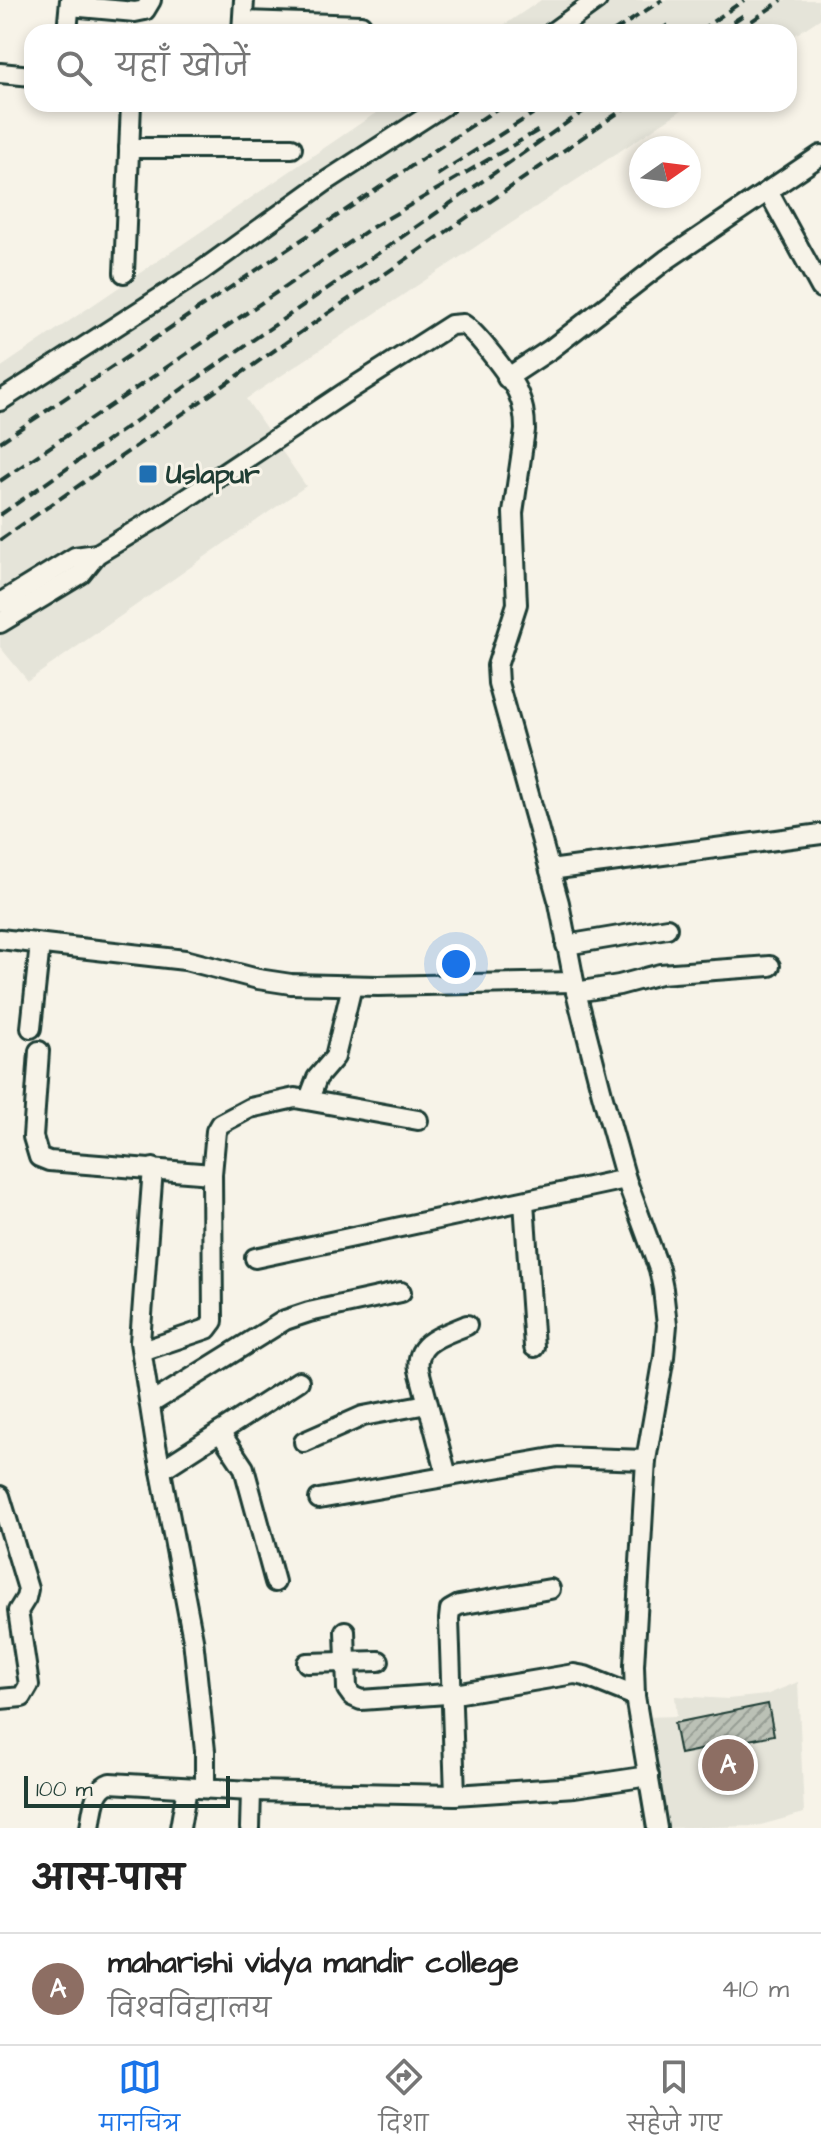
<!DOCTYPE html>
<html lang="hi">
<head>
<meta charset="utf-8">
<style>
  :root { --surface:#fff; --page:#f2f2f2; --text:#222; --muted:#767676; --line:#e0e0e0; --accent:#1a73e8 }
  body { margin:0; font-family:"Architects Daughter","Playpen Sans Deva",sans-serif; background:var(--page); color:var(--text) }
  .compass { position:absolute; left:629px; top:136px; width:72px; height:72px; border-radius:50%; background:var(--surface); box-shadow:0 4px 12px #0003; rotate:76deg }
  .scale { position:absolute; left:24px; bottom:20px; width:206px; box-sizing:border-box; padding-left:8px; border:4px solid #1f3d34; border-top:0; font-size:22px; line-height:28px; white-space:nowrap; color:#1f3d34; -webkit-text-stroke:6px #f7f3e8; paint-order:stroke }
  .you { position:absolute; left:456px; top:964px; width:28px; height:28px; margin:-20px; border:6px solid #fff; border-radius:50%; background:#1a73e8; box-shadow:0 0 0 12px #1a73e833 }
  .badge { display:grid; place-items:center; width:52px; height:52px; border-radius:50%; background:var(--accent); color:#fff; font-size:26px; font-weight:700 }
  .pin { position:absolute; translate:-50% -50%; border:4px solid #fff; box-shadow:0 2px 8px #0006 }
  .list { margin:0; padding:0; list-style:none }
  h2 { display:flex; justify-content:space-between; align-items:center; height:104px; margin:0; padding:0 32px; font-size:34px }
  h2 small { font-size:26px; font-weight:400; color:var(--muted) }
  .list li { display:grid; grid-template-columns:52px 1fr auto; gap:24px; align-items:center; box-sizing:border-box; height:112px; padding:0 32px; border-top:2px solid var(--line) }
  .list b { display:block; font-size:30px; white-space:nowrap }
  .list p { margin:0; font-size:26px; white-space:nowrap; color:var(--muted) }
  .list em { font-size:26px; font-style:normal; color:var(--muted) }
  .icon { flex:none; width:44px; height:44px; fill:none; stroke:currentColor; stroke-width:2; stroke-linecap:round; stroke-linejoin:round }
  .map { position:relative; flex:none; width:821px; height:1828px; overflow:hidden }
  .search { position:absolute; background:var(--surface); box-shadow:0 4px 12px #0003; left:24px; right:24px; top:24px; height:88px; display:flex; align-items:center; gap:20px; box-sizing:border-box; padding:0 28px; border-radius:24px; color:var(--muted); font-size:30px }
  .sheet { height:216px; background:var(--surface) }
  nav { display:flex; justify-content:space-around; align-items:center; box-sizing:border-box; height:112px; border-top:2px solid var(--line); background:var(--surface); font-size:22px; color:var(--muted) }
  nav a { display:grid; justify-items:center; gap:4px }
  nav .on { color:var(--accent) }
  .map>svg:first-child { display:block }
  .built { fill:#e5e4d9 }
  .building { fill:url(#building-hatch); stroke:#1f3d34; stroke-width:2 }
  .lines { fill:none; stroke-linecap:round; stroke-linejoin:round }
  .minor-casing { stroke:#1f3d34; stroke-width:24 }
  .minor { stroke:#f7f3e8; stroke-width:18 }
  .rail { stroke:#1f3d34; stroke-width:4; stroke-dasharray:12 6; stroke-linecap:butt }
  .poi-dot { fill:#1f6fb2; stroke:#f7f3e8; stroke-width:3 }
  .labels { text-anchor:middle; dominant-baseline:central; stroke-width:6; stroke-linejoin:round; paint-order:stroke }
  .poi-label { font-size:28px; font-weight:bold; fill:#1f3d34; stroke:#f7f3e8; text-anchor:start }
</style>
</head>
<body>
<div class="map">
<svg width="821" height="1828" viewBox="0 0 821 1828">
  <defs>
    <pattern id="building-hatch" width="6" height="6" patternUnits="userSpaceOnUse" patternTransform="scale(2)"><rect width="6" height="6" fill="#bbc1b6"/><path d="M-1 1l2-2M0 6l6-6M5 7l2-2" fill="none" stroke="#979e95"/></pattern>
  </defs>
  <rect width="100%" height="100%" fill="#f7f3e8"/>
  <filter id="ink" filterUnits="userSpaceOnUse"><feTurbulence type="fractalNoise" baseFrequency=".0125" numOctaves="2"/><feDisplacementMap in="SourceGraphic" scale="16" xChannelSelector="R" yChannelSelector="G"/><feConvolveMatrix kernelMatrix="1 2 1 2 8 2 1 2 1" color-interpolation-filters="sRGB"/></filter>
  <g filter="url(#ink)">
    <g class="built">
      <path d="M 541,0 L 818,0 L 821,18 L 789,39 L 789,32 L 494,32 Z"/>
      <path d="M 389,104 L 691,104 L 246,399 L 306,486 L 28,681 L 0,647 L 0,368 Z"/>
      <path d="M 798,1682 L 804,1813 L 757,1826 L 667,1828 L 646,1717 L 677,1716 L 675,1696 L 728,1699 L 766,1695 Z"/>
    </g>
    <path class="building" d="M 768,1704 L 774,1735 L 748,1740 L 748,1744 L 706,1752 L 705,1749 L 680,1754 L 674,1723 Z"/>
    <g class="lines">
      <g class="minor-casing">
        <g id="minor">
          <path d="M 70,6 L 135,12 L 145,10 L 151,0"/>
          <path d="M 243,21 L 361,25"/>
          <path d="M 67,32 L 70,0"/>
          <path d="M 242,32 L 244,0"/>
          <path d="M 553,32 L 597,0"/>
          <path d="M 0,73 L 32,76"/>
          <path d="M 129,148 L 292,148"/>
          <path d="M 768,191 L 821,288"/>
          <path d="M 124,273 L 131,104"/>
          <path d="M 507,378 L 551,349 L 666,260 L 821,155"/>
          <path d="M 0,401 L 200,272 L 325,182 L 446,104"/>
          <path d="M 0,603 L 75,557 L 97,554"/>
          <path d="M 0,623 L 81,574 L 97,554 L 160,516 L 343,394 L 451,325 L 463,324 C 477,333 511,377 518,393 C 523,404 525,417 525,430 L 513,513 L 517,604 L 497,666 L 498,683 L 559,903 L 576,992 L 602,1094 L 626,1179 L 659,1269 L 663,1289 L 667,1325 L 664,1357 L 646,1460 L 634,1665 L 635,1696 L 657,1828"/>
          <path d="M 550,870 L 821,834"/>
          <path d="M 0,939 L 185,960 L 258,979 L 291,984 L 378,986 L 574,982"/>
          <path d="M 566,945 L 667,928"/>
          <path d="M 576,992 L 619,985 L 660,974 L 770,966"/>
          <path d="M 31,1028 L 40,944"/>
          <path d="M 39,1051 L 33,1137 L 39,1157 L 49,1161 L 212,1174"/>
          <path d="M 309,1099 L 317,1078 L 335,1057 L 352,986"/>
          <path d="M 153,1168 L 140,1342 L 156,1445 L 193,1639 L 205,1751 L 205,1788"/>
          <path d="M 524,1202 L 534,1347"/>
          <path d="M 255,1258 L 626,1179"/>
          <path d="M 142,1351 L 207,1329 L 213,1321 L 212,1174 L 216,1131 L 220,1124 L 250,1108 L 295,1098 L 418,1120"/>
          <path d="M 150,1404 L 285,1320 L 309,1312 L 401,1292"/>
          <path d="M 220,1432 L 244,1468 L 275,1582"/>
          <path d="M 304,1442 L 363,1416 L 427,1404"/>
          <path d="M 161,1470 L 299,1381"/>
          <path d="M 447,1476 L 419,1370 C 414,1341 445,1335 467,1325"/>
          <path d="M 0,1496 L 28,1589 L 26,1598 L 18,1611 L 29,1685 L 22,1697 L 0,1699"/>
          <path d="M 319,1499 L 558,1457 L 646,1460"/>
          <path d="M 345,1631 L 347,1689 L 352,1696 L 361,1700 L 461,1693 L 574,1674 L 585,1676 L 635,1696"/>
          <path d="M 307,1663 L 379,1661"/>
          <path d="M 455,1795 L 449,1619 L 450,1610 L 459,1605 L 550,1589"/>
          <path d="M 90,1828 C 93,1812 93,1789 110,1783 L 251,1791 L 455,1795 L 575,1787 L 649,1776"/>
          <path d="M 180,1828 L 187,1788"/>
          <path d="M 250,1828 L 251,1791"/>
        </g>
      </g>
      <use href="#minor" class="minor"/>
      <g class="rail">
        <path d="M 613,32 L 662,0"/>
        <path d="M 658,32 L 671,23"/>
        <path d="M 698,32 L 744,0"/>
        <path d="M 718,32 L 745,14"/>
        <path d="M 736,32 L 782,0"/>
        <path d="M 437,175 L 548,104"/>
        <path d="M 0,442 L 504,104"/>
        <path d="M 0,481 L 371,228 L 539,130"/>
        <path d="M 0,515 L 594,104"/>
        <path d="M 0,540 L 631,104"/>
      </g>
    </g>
  </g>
  <rect class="poi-dot" x="138" y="464" width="20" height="20" rx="4"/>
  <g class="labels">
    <g class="poi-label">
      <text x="166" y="474">Uslapur</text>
    </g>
  </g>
</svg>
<svg class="compass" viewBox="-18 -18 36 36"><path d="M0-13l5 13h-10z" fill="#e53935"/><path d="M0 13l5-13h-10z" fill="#767676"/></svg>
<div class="scale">100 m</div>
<div class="you"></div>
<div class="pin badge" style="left:728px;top:1765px;background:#8d6e63">A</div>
<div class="search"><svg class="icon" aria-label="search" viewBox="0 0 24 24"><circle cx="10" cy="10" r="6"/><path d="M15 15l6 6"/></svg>यहाँ खोजें</div>
</div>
<section class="sheet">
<h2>आस-पास<small></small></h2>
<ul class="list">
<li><span class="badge" style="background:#8d6e63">A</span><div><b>maharishi vidya mandir college</b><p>विश्वविद्यालय</p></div><em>410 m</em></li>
</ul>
</section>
<nav>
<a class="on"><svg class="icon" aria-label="map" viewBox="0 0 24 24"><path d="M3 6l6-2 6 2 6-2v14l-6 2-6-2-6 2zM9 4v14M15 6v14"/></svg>मानचित्र</a>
<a><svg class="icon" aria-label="directions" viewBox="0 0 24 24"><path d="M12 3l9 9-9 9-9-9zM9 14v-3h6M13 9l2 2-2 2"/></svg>दिशा</a>
<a><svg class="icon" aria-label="saved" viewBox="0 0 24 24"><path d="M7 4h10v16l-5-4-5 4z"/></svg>सहेजे गए</a>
</nav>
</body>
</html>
